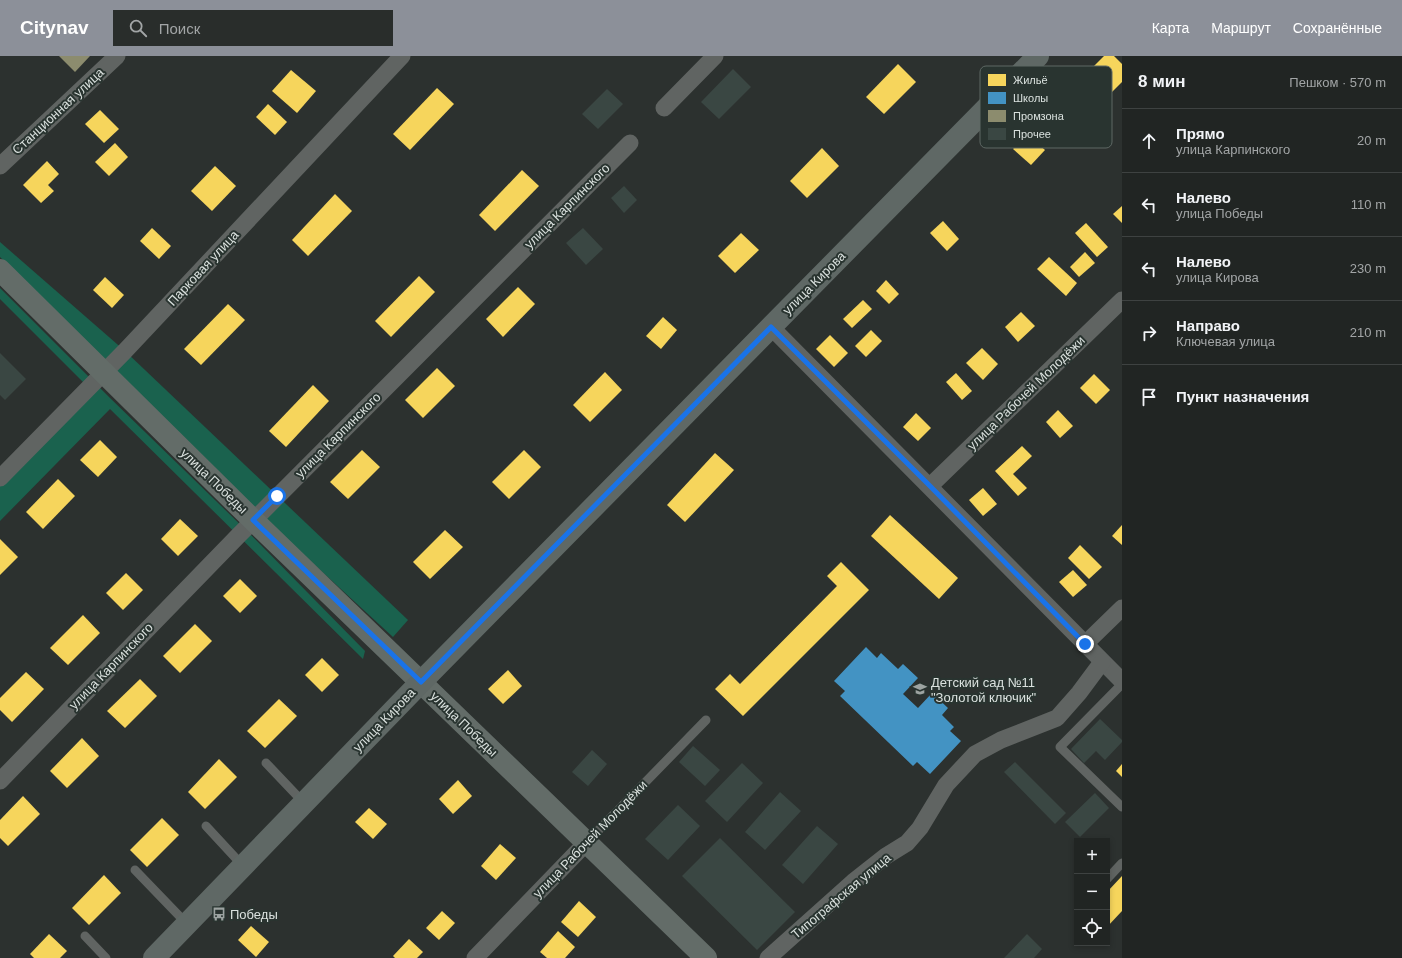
<!DOCTYPE html>
<html lang="ru">
<head>
<meta charset="utf-8">
<style>
  :root { --surface:#212523; --page:#292d2b; --text:#f1f3f6; --muted:#a2a5a6; --line:#3e4241; --accent:#8c9099 }
  body { margin:0; font-family:Arial,sans-serif; background:var(--page); color:var(--text) }
  .controls { position:absolute; right:12px; bottom:12px; display:grid; overflow:hidden; border-radius:0px; box-shadow:0 2px 6px #0003 }
  .controls button { width:36px; height:36px; display:grid; place-items:center; padding:0; border:0; border-bottom:1px solid var(--line); background:var(--surface); color:var(--text); font:20px sans-serif }
  .stop { position:absolute; width:12px; height:12px; margin:-9px; border:3px solid #1a73e8; border-radius:50%; background:#fff }
  .stop.end { background:#1a73e8; border-color:#fff; box-shadow:0 1px 4px #0008 }
  .list { margin:0; padding:0; list-style:none }
  h2 { display:flex; justify-content:space-between; align-items:center; height:52px; margin:0; padding:0 16px; font-size:17px }
  h2 small { font-size:13px; font-weight:400; color:var(--muted) }
  .list li { display:grid; grid-template-columns:26px 1fr auto; gap:12px; align-items:center; box-sizing:border-box; height:64px; padding:0 16px; border-top:1px solid var(--line) }
  .list b { display:block; font-size:15px; white-space:nowrap }
  .list p { margin:0; font-size:13px; white-space:nowrap; color:var(--muted) }
  .list em { font-size:13px; font-style:normal; color:var(--muted) }
  .icon { flex:none; width:22px; height:22px; fill:none; stroke:currentColor; stroke-width:2; stroke-linecap:round; stroke-linejoin:round }
  .map { position:relative; flex:none; width:1122px; height:902px; overflow:hidden }
  header { display:flex; align-items:center; gap:24px; box-sizing:border-box; height:56px; padding:0 20px; background:var(--accent); color:#fff }
  header strong { font-size:19px }
  nav { display:flex; gap:22px; margin-inline-start:auto; font-size:14px }
  .search { width:280px; height:36px; background:var(--page); display:flex; align-items:center; gap:10px; box-sizing:border-box; padding:0 14px; border-radius:0px; color:var(--muted); font-size:15px }
  main { display:flex }
  aside { flex:1; background:var(--surface) }
  .map>svg:first-child { display:block }
  .green { fill:#1a624e }
  .homes { fill:#f6d55c }
  .schools { fill:#4393c3 }
  .industry { fill:#8c8c6e }
  .building { fill:#3a4743 }
  .lines { fill:none; stroke-linecap:round; stroke-linejoin:round }
  .service { stroke:#606462; stroke-width:9 }
  .minor { stroke:#606462; stroke-width:17 }
  .secondary { stroke:#636c68; stroke-width:22 }
  .primary { stroke:#5f6865; stroke-width:22 }
  .route { stroke:#1a73e8; stroke-width:5 }
  .labels { text-anchor:middle; dominant-baseline:central; stroke-width:4; stroke-linejoin:round; paint-order:stroke }
  .street-label { font-size:13px; fill:#dae1de; stroke:#293430 }
  .poi-label { font-size:13px; fill:#dae1de; stroke:#293430; text-anchor:start }
  .key { fill:#293430; stroke:#5e6864; stroke-width:1 }
  .key-label { font-size:11px; fill:#dae1de }
</style>
</head>
<body>
<header>
<strong>Citynav</strong>
<div class="search"><svg class="icon" aria-label="search" viewBox="0 0 24 24"><circle cx="10" cy="10" r="6"/><path d="M15 15l6 6"/></svg>Поиск</div>
<nav><a>Карта</a><a>Маршрут</a><a>Сохранённые</a></nav>
</header>
<main>
<div class="map">
<svg width="1122" height="902" viewBox="0 0 1122 902">
  <rect width="100%" height="100%" fill="#2c312f"/>
  <g class="green">
    <path d="M 0,186 L 125,295 L 408,564 L 393,581 L 281,478 L 121,324 L 0,201 Z"/>
    <path d="M 0,232 L 109,341 L 251,479 L 365,595 L 363,603 L 110,353 L 0,465 L 0,422 L 88,331 L 0,243 Z"/>
  </g>
  <g class="homes">
    <path d="M 1104,0 L 1114,0 L 1122,8 L 1122,26 L 1104,44 L 1082,22 Z"/>
    <path d="M 898,8 L 916,26 L 884,58 L 866,41 Z"/>
    <path d="M 291,14 L 316,35 L 297,57 L 272,35 Z"/>
    <path d="M 437,32 L 454,48 L 410,94 L 393,78 Z"/>
    <path d="M 268,48 L 287,66 L 275,79 L 256,61 Z"/>
    <path d="M 100,54 L 119,73 L 104,87 L 85,68 Z"/>
    <path d="M 1027,78 L 1045,94 L 1031,109 L 1013,93 Z"/>
    <path d="M 115,87 L 128,101 L 109,120 L 95,106 Z"/>
    <path d="M 822,92 L 839,110 L 807,142 L 790,125 Z"/>
    <path d="M 47,105 L 59,118 L 48,129 L 54,135 L 41,147 L 23,129 Z"/>
    <path d="M 215,110 L 236,130 L 212,155 L 191,135 Z"/>
    <path d="M 522,114 L 539,130 L 495,175 L 479,159 Z"/>
    <path d="M 335,138 L 352,155 L 308,200 L 292,184 Z"/>
    <path d="M 1122,150 L 1122,167 L 1113,158 Z"/>
    <path d="M 943,165 L 959,183 L 947,195 L 930,177 Z"/>
    <path d="M 1086,167 L 1108,191 L 1097,201 L 1075,177 Z"/>
    <path d="M 152,172 L 171,190 L 159,203 L 140,185 Z"/>
    <path d="M 741,177 L 759,194 L 735,217 L 718,200 Z"/>
    <path d="M 1085,196 L 1095,207 L 1079,221 L 1070,211 Z"/>
    <path d="M 1049,201 L 1077,227 L 1066,240 L 1037,213 Z"/>
    <path d="M 419,220 L 435,236 L 391,281 L 375,265 Z"/>
    <path d="M 105,221 L 124,239 L 112,252 L 93,234 Z"/>
    <path d="M 886,224 L 899,238 L 889,248 L 876,235 Z"/>
    <path d="M 518,231 L 535,248 L 503,281 L 486,263 Z"/>
    <path d="M 863,244 L 872,253 L 852,272 L 843,263 Z"/>
    <path d="M 228,248 L 245,264 L 201,309 L 184,293 Z"/>
    <path d="M 1021,256 L 1035,270 L 1018,286 L 1005,271 Z"/>
    <path d="M 663,261 L 677,274 L 661,293 L 646,280 Z"/>
    <path d="M 871,274 L 882,285 L 866,301 L 855,290 Z"/>
    <path d="M 830,279 L 848,297 L 834,311 L 816,293 Z"/>
    <path d="M 982,292 L 998,308 L 983,324 L 966,307 Z"/>
    <path d="M 437,312 L 455,330 L 423,362 L 405,344 Z"/>
    <path d="M 605,316 L 622,334 L 590,366 L 573,349 Z"/>
    <path d="M 956,317 L 972,335 L 962,344 L 946,326 Z"/>
    <path d="M 1094,318 L 1110,334 L 1096,348 L 1080,332 Z"/>
    <path d="M 313,329 L 329,345 L 286,391 L 269,375 Z"/>
    <path d="M 1058,354 L 1073,370 L 1060,382 L 1046,366 Z"/>
    <path d="M 916,357 L 931,372 L 918,385 L 903,371 Z"/>
    <path d="M 100,384 L 117,401 L 98,421 L 80,404 Z"/>
    <path d="M 1022,390 L 1032,400 L 1013,418 L 1027,432 L 1018,440 L 995,415 Z"/>
    <path d="M 362,394 L 380,411 L 348,443 L 330,426 Z"/>
    <path d="M 524,394 L 541,411 L 509,443 L 492,426 Z"/>
    <path d="M 715,397 L 734,414 L 685,466 L 667,449 Z"/>
    <path d="M 58,423 L 75,440 L 43,473 L 26,456 Z"/>
    <path d="M 983,432 L 997,448 L 983,460 L 969,444 Z"/>
    <path d="M 890,459 L 958,522 L 939,543 L 871,480 Z"/>
    <path d="M 180,463 L 198,480 L 178,500 L 161,483 Z"/>
    <path d="M 1122,469 L 1122,489 L 1112,480 Z"/>
    <path d="M 445,474 L 463,491 L 430,523 L 413,506 Z"/>
    <path d="M 0,483 L 18,501 L 0,519 Z"/>
    <path d="M 1080,489 L 1102,511 L 1089,523 L 1068,502 Z"/>
    <path d="M 841,506 L 869,534 L 743,660 L 715,633 L 730,618 L 740,628 L 837,530 L 827,520 Z"/>
    <path d="M 1073,514 L 1087,529 L 1073,541 L 1059,526 Z"/>
    <path d="M 126,517 L 143,534 L 123,554 L 106,537 Z"/>
    <path d="M 240,523 L 257,540 L 240,557 L 223,540 Z"/>
    <path d="M 83,559 L 100,577 L 68,609 L 50,592 Z"/>
    <path d="M 195,568 L 212,585 L 180,617 L 163,600 Z"/>
    <path d="M 322,602 L 339,619 L 322,636 L 305,619 Z"/>
    <path d="M 508,614 L 522,630 L 503,648 L 488,633 Z"/>
    <path d="M 26,616 L 44,633 L 12,666 L 0,654 L 0,642 Z"/>
    <path d="M 140,623 L 157,640 L 125,672 L 107,655 Z"/>
    <path d="M 279,643 L 297,660 L 265,692 L 247,675 Z"/>
    <path d="M 82,682 L 99,700 L 67,732 L 50,715 Z"/>
    <path d="M 219,703 L 237,721 L 205,753 L 188,736 Z"/>
    <path d="M 1122,708 L 1122,721 L 1116,715 Z"/>
    <path d="M 458,724 L 472,740 L 453,758 L 439,743 Z"/>
    <path d="M 23,740 L 40,758 L 8,790 L 0,782 L 0,764 Z"/>
    <path d="M 369,752 L 387,768 L 373,783 L 355,766 Z"/>
    <path d="M 162,762 L 179,779 L 147,811 L 130,794 Z"/>
    <path d="M 500,788 L 516,802 L 496,824 L 481,810 Z"/>
    <path d="M 104,819 L 121,837 L 89,869 L 72,852 Z"/>
    <path d="M 1122,820 L 1122,855 L 1107,871 L 1107,836 Z"/>
    <path d="M 579,845 L 596,861 L 578,881 L 561,866 Z"/>
    <path d="M 442,855 L 455,867 L 439,884 L 426,872 Z"/>
    <path d="M 251,870 L 269,886 L 256,901 L 238,884 Z"/>
    <path d="M 558,875 L 575,891 L 565,902 L 547,902 L 540,896 Z"/>
    <path d="M 49,878 L 67,895 L 60,902 L 34,902 L 30,898 Z"/>
    <path d="M 409,883 L 423,896 L 417,902 L 395,902 L 393,900 Z"/>
  </g>
  <path class="schools" d="M 866,591 L 877,602 L 881,597 L 898,613 L 903,608 L 918,622 L 903,638 L 918,652 L 932,637 L 948,652 L 942,659 L 954,671 L 950,675 L 961,685 L 930,718 L 917,706 L 913,710 L 840,640 L 845,635 L 834,625 Z"/>
  <path class="industry" d="M 59,0 L 90,0 L 75,16 Z"/>
  <g class="building">
    <path d="M 733,13 L 751,31 L 719,63 L 701,46 Z"/>
    <path d="M 607,33 L 623,48 L 598,73 L 582,58 Z"/>
    <path d="M 624,130 L 637,144 L 624,157 L 611,142 Z"/>
    <path d="M 583,172 L 603,193 L 586,209 L 566,187 Z"/>
    <path d="M 0,297 L 26,323 L 5,344 L 0,339 Z"/>
    <path d="M 1100,663 L 1122,684 L 1122,686 L 1105,704 L 1096,695 L 1084,707 L 1071,693 Z"/>
    <path d="M 693,690 L 720,714 L 705,730 L 679,706 Z"/>
    <path d="M 592,694 L 607,708 L 588,730 L 572,716 Z"/>
    <path d="M 1015,706 L 1066,757 L 1055,768 L 1004,716 Z"/>
    <path d="M 742,707 L 763,727 L 727,766 L 705,745 Z"/>
    <path d="M 780,736 L 801,755 L 765,794 L 745,776 Z"/>
    <path d="M 1095,737 L 1109,752 L 1080,781 L 1065,766 Z"/>
    <path d="M 678,749 L 700,770 L 668,804 L 645,783 Z"/>
    <path d="M 817,770 L 838,788 L 803,828 L 782,809 Z"/>
    <path d="M 720,782 L 795,856 L 757,894 L 682,820 Z"/>
    <path d="M 1027,878 L 1042,893 L 1034,902 L 1004,902 Z"/>
  </g>
  <g class="lines">
    <g class="service">
      <path d="M 1122,628 L 1060,691 L 1122,751"/>
      <path d="M 266,707 L 304,747"/>
      <path d="M 206,770 L 243,810"/>
      <path d="M 587,786 L 706,664"/>
      <path d="M 135,814 L 187,868"/>
      <path d="M 1107,823 L 1122,807"/>
      <path d="M 85,880 L 106,902"/>
    </g>
    <g class="minor">
      <path d="M 664,52 L 715,0"/>
      <path d="M 0,110 L 117,0"/>
      <path d="M 771,271 L 1122,625"/>
      <path d="M 0,422 L 125,295 L 402,0"/>
      <path d="M 930,430 L 1122,244"/>
      <path d="M 1085,588 L 1122,552"/>
      <path d="M 0,725 L 238,480 L 630,87"/>
      <path d="M 475,902 L 587,786"/>
      <path d="M 768,902 L 853,826 L 886,800 L 907,787 L 920,772 L 946,729 L 975,698 L 1001,684 L 1057,662 L 1079,637 L 1102,606"/>
    </g>
    <path class="secondary" d="M 0,214 L 253,464 L 706,902"/>
    <path class="primary" d="M 154,902 L 421,626 L 1038,0"/>
  </g>
  <g class="lines">
    <path class="route" d="M 277,440 L 253,464 L 421,626 L 771,271 L 930,430 L 1085,588"/>
  </g>
  <defs>
    <g id="school-bare" transform="scale(1.08)"><path d="M0-5L7-2L0 1L-7-2ZM-4 1L0 2.5L4 1V4Q0 6-4 4Z" fill="#9da3a1" stroke="#293430" stroke-width="2.5" paint-order="stroke"/></g>
    <g id="bus-bare" transform="scale(1.08)"><path d="M-5-6H5V4H4V6H2V4H-2V6H-4V4H-5ZM-3.5-4V0h7V-4ZM-3.5 1.2v1.5H-2V1.2ZM2 1.2v1.5H3.5V1.2Z" fill="#9da3a1" stroke="#293430" stroke-width="2.5" paint-order="stroke"/></g>
  </defs>
  <g fill-rule="evenodd">
    <use href="#school-bare" x="920" y="633"/>
    <use href="#bus-bare" x="219" y="858"/>
  </g>
  <g class="labels">
    <g class="street-label">
      <text transform="translate(58 55) rotate(-43)">Станционная улица</text>
      <text transform="translate(567 150) rotate(-45)">улица Карпинского</text>
      <text transform="translate(203 212) rotate(-47)">Парковая улица</text>
      <text transform="translate(814 227) rotate(-45)">улица Кирова</text>
      <text transform="translate(1026 337) rotate(-44)">улица Рабочей Молодёжи</text>
      <text transform="translate(338 379) rotate(-45)">улица Карпинского</text>
      <text transform="translate(214 425) rotate(44)">улица Победы</text>
      <text transform="translate(111 610) rotate(-46)">улица Карпинского</text>
      <text transform="translate(384 664) rotate(-46)">улица Кирова</text>
      <text transform="translate(464 668) rotate(44)">улица Победы</text>
      <text transform="translate(590 783) rotate(-46)">улица Рабочей Молодёжи</text>
      <text transform="translate(841 840) rotate(-40)">Типографская улица</text>
    </g>
    <g class="poi-label">
      <text x="931" y="626">Детский сад №11<tspan x="931" dy="15">"Золотой ключик"</tspan></text>
      <text x="230" y="858">Победы</text>
    </g>
  </g>
  <rect x="980" y="10" width="132" height="82" rx="6" class="key"/>
  <rect x="988" y="18" width="18" height="12" fill="#f6d55c"/>
  <rect x="988" y="36" width="18" height="12" fill="#4393c3"/>
  <rect x="988" y="54" width="18" height="12" fill="#8c8c6e"/>
  <rect x="988" y="72" width="18" height="12" fill="#3a4743"/>
  <g class="key-label">
    <text x="1013" y="28">Жильё</text>
    <text x="1013" y="46">Школы</text>
    <text x="1013" y="64">Промзона</text>
    <text x="1013" y="82">Прочее</text>
  </g>
</svg>
<div class="controls">
<button>+</button>
<button>−</button>
<button><svg class="icon" aria-label="locate" viewBox="0 0 24 24"><circle cx="12" cy="12" r="6"/><path d="M12 2v4M12 18v4M2 12h4M18 12h4"/></svg></button>
</div>
<div class="stop" style="left:277px;top:440px"></div>
<div class="stop end" style="left:1085px;top:588px"></div>
</div>
<aside>
<h2>8 мин<small>Пешком · 570 m</small></h2>
<ul class="list">
<li><svg class="icon" aria-label="ahead" viewBox="0 0 24 24"><path d="M12 20V5M6 11l6-6 6 6"/></svg><div><b>Прямо</b><p>улица Карпинского</p></div><em>20 m</em></li>
<li><svg class="icon" aria-label="left" viewBox="0 0 24 24"><path d="M17 20v-9H6M10 6l-5 5 5 5"/></svg><div><b>Налево</b><p>улица Победы</p></div><em>110 m</em></li>
<li><svg class="icon" aria-label="left" viewBox="0 0 24 24"><path d="M17 20v-9H6M10 6l-5 5 5 5"/></svg><div><b>Налево</b><p>улица Кирова</p></div><em>230 m</em></li>
<li><svg class="icon" aria-label="right" viewBox="0 0 24 24"><path d="M7 20v-9h11M14 6l5 5-5 5"/></svg><div><b>Направо</b><p>Ключевая улица</p></div><em>210 m</em></li>
<li><svg class="icon" aria-label="arrive" viewBox="0 0 24 24"><path d="M6 21V4h12l-3 4 3 4H6"/></svg><div><b>Пункт назначения</b></div></li>
</ul>
</aside>
</main>
</body>
</html>
